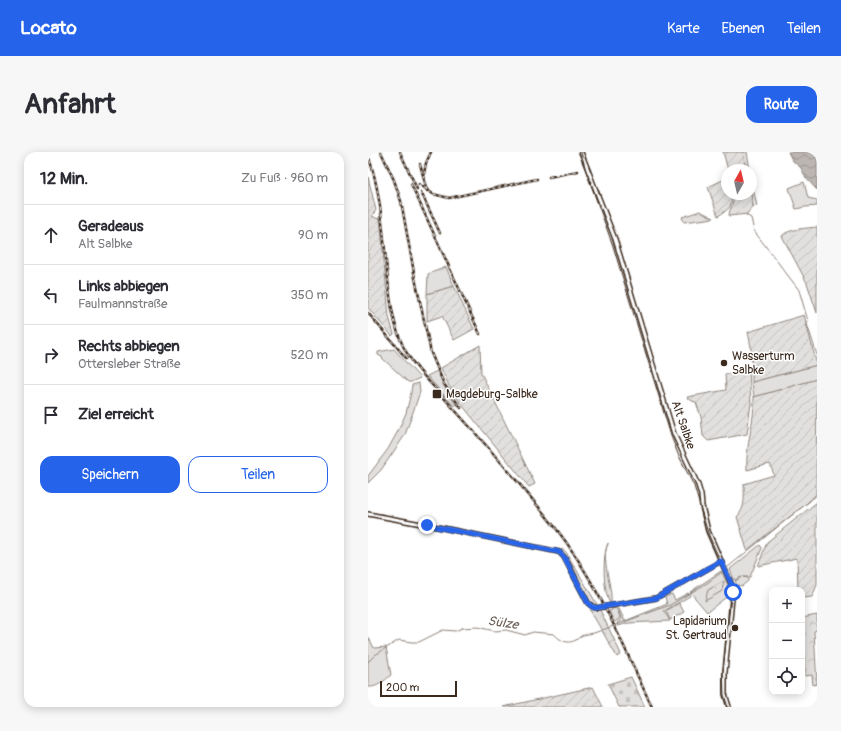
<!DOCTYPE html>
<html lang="de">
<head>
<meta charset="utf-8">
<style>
  :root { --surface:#fff; --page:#f7f7f7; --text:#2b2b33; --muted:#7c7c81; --line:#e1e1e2; --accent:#2563eb }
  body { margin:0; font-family:Pangolin,sans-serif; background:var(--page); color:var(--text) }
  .controls { position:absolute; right:12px; bottom:12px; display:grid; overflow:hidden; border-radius:8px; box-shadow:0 2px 10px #0003 }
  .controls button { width:36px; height:36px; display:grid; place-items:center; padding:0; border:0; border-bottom:1px solid var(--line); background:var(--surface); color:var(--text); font:20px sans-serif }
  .compass { position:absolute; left:353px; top:12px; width:36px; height:36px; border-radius:50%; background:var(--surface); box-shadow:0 2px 10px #0003; rotate:8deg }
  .scale { position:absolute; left:12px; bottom:10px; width:77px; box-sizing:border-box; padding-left:4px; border:2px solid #3b2a1e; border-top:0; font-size:11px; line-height:14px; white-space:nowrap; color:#3b2a1e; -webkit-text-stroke:3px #fff; paint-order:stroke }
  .stop { position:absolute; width:12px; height:12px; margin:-9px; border:3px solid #2563eb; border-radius:50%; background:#fff }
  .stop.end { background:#2563eb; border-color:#fff; box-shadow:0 1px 4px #0008 }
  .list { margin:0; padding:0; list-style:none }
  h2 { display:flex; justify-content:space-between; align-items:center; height:52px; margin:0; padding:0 16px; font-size:17px }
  h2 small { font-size:13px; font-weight:400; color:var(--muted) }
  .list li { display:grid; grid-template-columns:26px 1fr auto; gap:12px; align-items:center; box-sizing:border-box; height:60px; padding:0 16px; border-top:1px solid var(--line) }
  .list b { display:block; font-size:15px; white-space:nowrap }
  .list p { margin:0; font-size:13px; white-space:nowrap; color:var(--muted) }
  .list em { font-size:13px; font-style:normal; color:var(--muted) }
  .actions { display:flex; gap:8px; padding:12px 16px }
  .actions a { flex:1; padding:9px 0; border:1px solid var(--accent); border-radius:12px; text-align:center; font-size:14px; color:var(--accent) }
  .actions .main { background:var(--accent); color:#fff }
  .icon { flex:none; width:22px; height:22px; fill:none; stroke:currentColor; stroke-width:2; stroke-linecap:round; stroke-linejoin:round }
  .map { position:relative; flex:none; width:449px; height:555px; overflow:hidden; border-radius:12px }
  header { display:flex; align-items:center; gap:24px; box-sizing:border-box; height:56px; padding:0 20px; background:var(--accent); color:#fff }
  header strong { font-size:19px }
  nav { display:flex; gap:22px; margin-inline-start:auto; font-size:14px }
  .intro { display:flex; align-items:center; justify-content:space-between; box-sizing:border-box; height:96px; padding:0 24px }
  h1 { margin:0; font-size:28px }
  .button { padding:10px 18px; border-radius:12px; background:var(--accent); color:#fff; font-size:14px; font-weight:700 }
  main { display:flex; gap:24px; padding:0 24px }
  aside { flex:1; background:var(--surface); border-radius:12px; box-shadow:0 2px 10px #0003 }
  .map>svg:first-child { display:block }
  .grass { fill:#e2e0de; stroke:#8e857e }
  .forest { fill:url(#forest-crowns); stroke:#8e857e }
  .cemetery { fill:url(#cemetery-stones); stroke:#8e857e }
  .garden { fill:url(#garden-furrows); stroke:#8e857e }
  .water { fill:url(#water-waves); stroke:#887e77 }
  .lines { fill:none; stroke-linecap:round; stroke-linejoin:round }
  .stream { stroke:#887e77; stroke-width:1 }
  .secondary-casing { stroke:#3b2a1e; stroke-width:6 }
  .secondary { stroke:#fff; stroke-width:3 }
  .tram { stroke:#3b2a1e; stroke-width:1 }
  .rail-casing { stroke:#3b2a1e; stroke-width:2.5 }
  .rail { stroke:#fff; stroke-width:1; stroke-dasharray:3; stroke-linecap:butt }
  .route { stroke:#2563eb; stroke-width:5 }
  .poi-dot { fill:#3b2a1e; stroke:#fff; stroke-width:1.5 }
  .labels { text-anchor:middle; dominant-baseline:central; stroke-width:3; stroke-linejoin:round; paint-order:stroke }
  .poi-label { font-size:12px; fill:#3b2a1e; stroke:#fff; text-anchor:start }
  .street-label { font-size:12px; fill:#3b2a1e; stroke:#fff }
  .water-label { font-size:13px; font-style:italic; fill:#685b52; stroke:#fff }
</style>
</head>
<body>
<header>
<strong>Locato</strong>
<nav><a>Karte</a><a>Ebenen</a><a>Teilen</a></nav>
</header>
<div class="intro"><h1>Anfahrt</h1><a class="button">Route</a></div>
<main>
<aside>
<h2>12 Min.<small>Zu Fuß · 960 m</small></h2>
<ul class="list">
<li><svg class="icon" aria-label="ahead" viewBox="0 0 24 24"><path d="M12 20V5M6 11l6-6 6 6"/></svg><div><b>Geradeaus</b><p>Alt Salbke</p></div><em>90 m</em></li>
<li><svg class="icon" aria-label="left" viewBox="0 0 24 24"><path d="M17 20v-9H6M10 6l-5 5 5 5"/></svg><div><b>Links abbiegen</b><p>Faulmannstraße</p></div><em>350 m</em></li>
<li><svg class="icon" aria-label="right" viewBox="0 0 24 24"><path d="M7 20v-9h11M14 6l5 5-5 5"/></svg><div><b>Rechts abbiegen</b><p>Ottersleber Straße</p></div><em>520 m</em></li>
<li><svg class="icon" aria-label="arrive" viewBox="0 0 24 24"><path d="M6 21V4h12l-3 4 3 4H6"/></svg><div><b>Ziel erreicht</b></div></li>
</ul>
<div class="actions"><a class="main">Speichern</a><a>Teilen</a></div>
</aside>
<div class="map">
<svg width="449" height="555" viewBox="0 0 449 555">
  <defs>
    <pattern id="forest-crowns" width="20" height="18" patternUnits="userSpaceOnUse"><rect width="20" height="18" fill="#e2e0de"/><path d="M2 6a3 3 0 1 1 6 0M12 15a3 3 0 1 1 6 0" fill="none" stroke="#c3c0be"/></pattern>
    <pattern id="cemetery-stones" width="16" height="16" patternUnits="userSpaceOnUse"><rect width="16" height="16" fill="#e2e0de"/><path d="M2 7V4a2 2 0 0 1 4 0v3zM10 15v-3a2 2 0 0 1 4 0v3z" fill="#c3c0be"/></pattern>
    <pattern id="garden-furrows" width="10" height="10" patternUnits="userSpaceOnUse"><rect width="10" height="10" fill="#e2e0de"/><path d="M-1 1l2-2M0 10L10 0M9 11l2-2" fill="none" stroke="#c3c0be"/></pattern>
    <pattern id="water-waves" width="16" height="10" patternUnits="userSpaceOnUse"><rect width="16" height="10" fill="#bcb6b3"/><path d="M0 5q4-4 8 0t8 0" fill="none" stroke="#9a9491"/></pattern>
  </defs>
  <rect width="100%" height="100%" fill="#fff"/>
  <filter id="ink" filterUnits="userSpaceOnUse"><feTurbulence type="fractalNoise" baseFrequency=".025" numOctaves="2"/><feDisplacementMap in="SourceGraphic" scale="8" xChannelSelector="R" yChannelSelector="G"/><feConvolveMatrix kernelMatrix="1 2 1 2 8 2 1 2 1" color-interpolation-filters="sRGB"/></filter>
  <g filter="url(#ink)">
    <g class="grass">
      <path d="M 375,0 L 379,0 L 382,18 L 378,18 Z"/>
      <path d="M 383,26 L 389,54 L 385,55 L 383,42 Z"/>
      <path d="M 436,30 L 440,46 L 449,48 L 449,54 L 437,55 L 428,57 L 421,36 Z"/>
      <path d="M 332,59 L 346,66 L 316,70 L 314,65 Z"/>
      <path d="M 78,115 L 86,134 L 59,142 L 60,122 Z"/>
      <path d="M 26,197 L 52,226 L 43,230 L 40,230 L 14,206 L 14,205 L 10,203 L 10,200 Z"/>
      <path d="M 449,213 L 449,227 L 386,245 L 384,230 Z"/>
      <path d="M 69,219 L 79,239 L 88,253 L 86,254 L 59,224 Z"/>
      <path d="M 51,231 L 52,240 L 37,283 L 13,318 L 0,331 L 0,324 L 20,297 L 30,279 L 38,261 L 43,241 L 44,233 Z"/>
      <path d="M 240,391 L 240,392 C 232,406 245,435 243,451 L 242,452 C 235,438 234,405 240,391 Z"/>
      <path d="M 392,393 L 394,396 L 382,425 L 375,425 L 380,426 L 380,429 L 374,434 L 369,433 L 367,429 L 374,425 L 366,428 L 362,417 Z"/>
      <path d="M 194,397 L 198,400 L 230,454 C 220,452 215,437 210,429 L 211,427 C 206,417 201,405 192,399 Z"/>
      <path d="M 353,419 L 359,431 L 361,443 L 339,460 L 322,440 Z"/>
      <path d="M 320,441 L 322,444 L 296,459 L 302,469 L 261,471 L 250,474 L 249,471 L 253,467 L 250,455 L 257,469 L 299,452 L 297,445 L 304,442 L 307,448 Z"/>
      <path d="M 311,451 L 316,460 L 302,468 L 298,459 Z"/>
      <path d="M 244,456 L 249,457 L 252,465 L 250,468 L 246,470 L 241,459 L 244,458 Z"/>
      <path d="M 0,484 L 6,496 L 18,495 L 23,523 C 16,529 9,536 0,535 Z"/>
    </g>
    <g class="forest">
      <path d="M 356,429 L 354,439 L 337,449 L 340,438 Z"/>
      <path d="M 222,458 L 232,458 L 253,502 L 249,505 Z"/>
      <path d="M 449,463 L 449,478 L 446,479 L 449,532 L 445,533 L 444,523 L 437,524 L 434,466 Z"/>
    </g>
    <path class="cemetery" d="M 263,525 L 277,555 L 251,555 L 240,532 Z"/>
    <g class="garden">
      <path d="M 355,0 L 375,0 L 378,18 L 360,18 Z"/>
      <path d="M 0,25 L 8,58 L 4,64 L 10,67 L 12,64 L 21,165 L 26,182 L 24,184 L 0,156 Z"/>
      <path d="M 359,26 L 359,42 L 363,42 C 365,55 361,57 350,64 L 340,35 Z"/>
      <path d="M 365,42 L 383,42 L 385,55 L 383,56 L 380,62 L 361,64 C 361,55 367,53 365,42 Z"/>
      <path d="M 449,75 L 449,161 L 439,131 L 414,84 C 419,77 440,76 449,75 Z"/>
      <path d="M 86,134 L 106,177 L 86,188 L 74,164 L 59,169 L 59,142 Z"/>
      <path d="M 436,163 L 449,213 L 384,230 L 383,195 L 380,180 Z"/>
      <path d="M 112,193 L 113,221 L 167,332 L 161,335 L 94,253 L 81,234 L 73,216 Z"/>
      <path d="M 381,218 L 383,251 L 379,282 L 340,289 L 335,284 L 333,265 L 328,250 L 324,249 L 319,245 L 358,238 L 357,222 Z"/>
      <path d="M 449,227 L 448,342 L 442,349 L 379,398 L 369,365 C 378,355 376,345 376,332 L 406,323 L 402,312 L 379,318 C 377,293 387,270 386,245 Z"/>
      <path d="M 449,350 L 449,433 L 444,445 L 434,446 L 434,438 L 430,438 L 429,406 L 390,414 L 399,390 Z"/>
      <path d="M 225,535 L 235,555 L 135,555 Z"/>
    </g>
    <path class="water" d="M 420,0 L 449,0 L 449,38 L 438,26 L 433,16 L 424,8 Z"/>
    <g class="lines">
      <g class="stream">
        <path d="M 378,63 L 383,66 L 386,79 L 431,138 L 440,169 L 439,172 L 449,203"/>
        <path d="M 360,415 L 449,343"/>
        <path d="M 0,510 L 7,503 L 31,488 L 43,490 L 51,490 L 75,478 L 87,479 L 94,476 L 109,475 L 127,479 L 138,478 L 157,483 L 165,480 L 186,482 C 192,488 199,493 208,488 C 210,487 211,485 213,484 C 216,482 222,482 226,481 L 302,453 L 339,431 L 354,420"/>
      </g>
      <g class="secondary-casing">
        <g id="secondary">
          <path d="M 213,0 L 247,87 L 306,282 L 330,333 L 333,343 L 334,354 L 340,379 L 365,436 L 357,520 L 357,542 L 361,555"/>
          <path d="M 0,362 L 75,376 L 191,400 L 196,405 L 220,451 L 224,454 L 229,456 L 288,446 L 353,409"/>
        </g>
      </g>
      <use href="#secondary" class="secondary"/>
      <path class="tram" d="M 213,0 L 218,19 L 245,94 L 303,284 L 310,302 L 326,334 L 340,381 L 364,436 L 355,518 L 356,543 L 360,555"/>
      <g class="rail-casing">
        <g id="rail">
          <path d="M 13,0 L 26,28 L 33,49 L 47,126 L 63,201 L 76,232 L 93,256"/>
          <path d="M 32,0 L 49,37"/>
          <path d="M 0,3 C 13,40 15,80 19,119 C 22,145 24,170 35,194 C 47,218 68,236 85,256 C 120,295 154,334 187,375 C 229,429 255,493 284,555"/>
          <path d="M 52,12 L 59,39"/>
          <path d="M 56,22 L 58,11 L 63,0"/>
          <path d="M 181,25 L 210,19"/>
          <path d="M 43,32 L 112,182"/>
          <path d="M 51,32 L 65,42 L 81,46 L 169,27"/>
          <path d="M 53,40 L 72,81"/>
          <path d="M 0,161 L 38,206"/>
        </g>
      </g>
      <use href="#rail" class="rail"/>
    </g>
  </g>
  <g class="lines" filter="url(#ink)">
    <path class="route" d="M 59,373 L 191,400 L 196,405 L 220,451 L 223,454 L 227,456 L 288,446 L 353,409 L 363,431 L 365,440"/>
  </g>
  <g class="poi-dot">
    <circle cx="356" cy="211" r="4"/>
    <rect x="64" y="237" width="10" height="10" rx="2"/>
    <circle cx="367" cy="476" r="4"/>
  </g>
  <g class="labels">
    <g class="poi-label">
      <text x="364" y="204">Wasserturm<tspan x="364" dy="14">Salbke</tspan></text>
      <text x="78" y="242">Magdeburg-Salbke</text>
      <text x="359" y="469" text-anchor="end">Lapidarium<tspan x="359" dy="14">St. Gertraud</tspan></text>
    </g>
    <g class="street-label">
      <text transform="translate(315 273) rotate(71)">Alt Salbke</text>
    </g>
    <g class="water-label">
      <text transform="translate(135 471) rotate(8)">Sülze</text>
    </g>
  </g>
</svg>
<div class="controls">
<button>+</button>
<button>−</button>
<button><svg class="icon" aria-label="locate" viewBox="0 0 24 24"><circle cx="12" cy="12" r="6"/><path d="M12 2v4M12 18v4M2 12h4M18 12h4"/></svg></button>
</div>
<svg class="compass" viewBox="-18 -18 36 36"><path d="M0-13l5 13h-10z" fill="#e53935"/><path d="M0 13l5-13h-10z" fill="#7c7c81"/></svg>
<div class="scale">200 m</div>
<div class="stop" style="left:365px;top:440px"></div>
<div class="stop end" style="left:59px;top:373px"></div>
</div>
</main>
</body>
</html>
